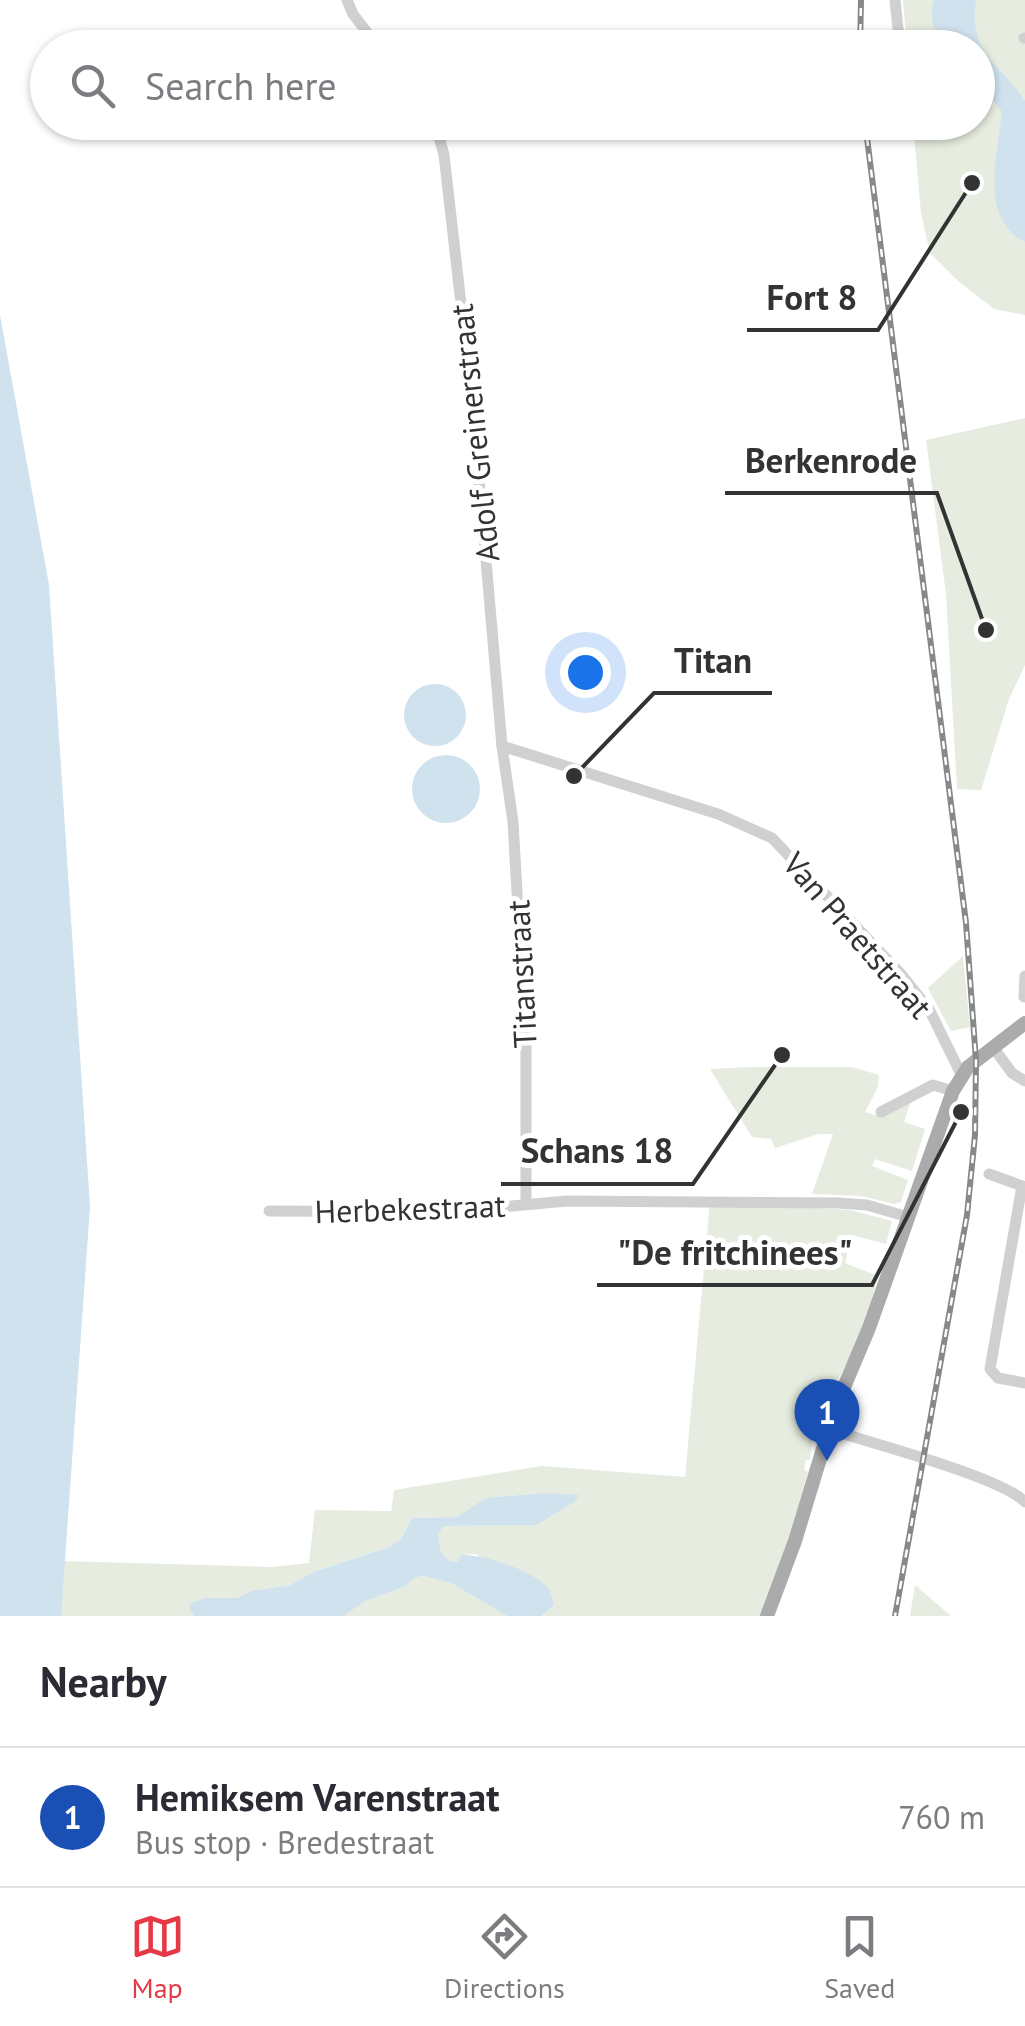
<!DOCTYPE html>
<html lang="en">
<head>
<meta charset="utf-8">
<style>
  :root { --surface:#fff; --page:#f2f2f3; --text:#2b2b33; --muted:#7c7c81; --line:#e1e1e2; --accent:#e63946 }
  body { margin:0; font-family:"PT Sans",sans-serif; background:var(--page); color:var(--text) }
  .you { position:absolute; left:585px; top:672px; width:35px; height:35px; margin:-25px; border:8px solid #fff; border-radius:50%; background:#1a73e8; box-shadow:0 0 0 15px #1a73e833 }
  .badge { display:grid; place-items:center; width:65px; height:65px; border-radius:50%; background:var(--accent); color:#fff; font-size:32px; font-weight:700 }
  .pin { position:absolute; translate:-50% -82px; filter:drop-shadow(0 2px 5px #0008) }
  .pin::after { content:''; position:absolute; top:52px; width:35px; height:30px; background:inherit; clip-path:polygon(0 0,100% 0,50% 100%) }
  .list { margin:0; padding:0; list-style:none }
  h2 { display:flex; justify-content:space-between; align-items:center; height:130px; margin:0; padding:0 40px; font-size:42px }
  h2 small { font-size:32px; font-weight:400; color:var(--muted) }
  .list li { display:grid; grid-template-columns:65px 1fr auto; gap:30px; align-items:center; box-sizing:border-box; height:140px; padding:0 40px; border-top:2px solid var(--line) }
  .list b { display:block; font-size:38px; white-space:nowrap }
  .list p { margin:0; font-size:32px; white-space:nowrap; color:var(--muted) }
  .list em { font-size:32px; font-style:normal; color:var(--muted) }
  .icon { flex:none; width:55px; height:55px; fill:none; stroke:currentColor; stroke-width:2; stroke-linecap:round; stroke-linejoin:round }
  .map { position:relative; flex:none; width:1025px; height:1616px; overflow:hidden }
  .search { position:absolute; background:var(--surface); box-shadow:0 2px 8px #0004; left:30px; right:30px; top:30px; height:110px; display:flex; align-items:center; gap:25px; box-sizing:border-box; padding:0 35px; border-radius:55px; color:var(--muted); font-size:38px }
  .sheet { height:270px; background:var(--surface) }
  nav { display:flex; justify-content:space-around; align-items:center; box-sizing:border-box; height:140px; border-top:2px solid var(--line); background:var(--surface); font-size:28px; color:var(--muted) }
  nav a { display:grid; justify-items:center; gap:5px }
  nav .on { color:var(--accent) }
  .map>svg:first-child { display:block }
  .green { fill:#e6ecdf }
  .water { fill:#cfe2ee }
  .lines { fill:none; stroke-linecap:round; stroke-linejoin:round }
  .minor { stroke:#d0d0d0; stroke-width:11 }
  .major { stroke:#ababab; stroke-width:14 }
  .rail-casing { stroke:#888; stroke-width:6 }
  .rail { stroke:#fff; stroke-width:2.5; stroke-dasharray:8; stroke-linecap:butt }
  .labels { text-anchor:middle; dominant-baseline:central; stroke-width:10; stroke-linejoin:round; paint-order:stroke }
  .street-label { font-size:32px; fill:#333; stroke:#fff }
  .leader { fill:none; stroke:#333; stroke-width:4 }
  .callout-dot { fill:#333; stroke:#fff; stroke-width:4 }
  .callout-label { font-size:35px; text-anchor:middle; font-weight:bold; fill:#333; stroke:#fff; stroke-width:10; stroke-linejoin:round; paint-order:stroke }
</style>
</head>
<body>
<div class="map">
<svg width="1025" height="1616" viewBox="0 0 1025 1616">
  <rect width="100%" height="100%" fill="#fff"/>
  <g class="green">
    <path d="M 903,0 L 1025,0 L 1025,315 L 994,309 L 958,281 L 930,253 L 921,213 L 913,123 L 978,122 L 978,48 L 907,47 Z"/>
    <path d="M 1025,418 L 1025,665 L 1009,699 L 981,790 L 957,789 L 946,594 L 926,440 Z"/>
    <path d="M 963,956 L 970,1027 L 951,1031 L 928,988 Z"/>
    <path d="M 750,1067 L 851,1067 L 879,1075 L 878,1087 L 865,1112 L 878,1116 L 911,1101 L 904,1122 L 925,1129 L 912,1171 L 875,1159 L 872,1166 L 908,1180 L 901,1202 L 894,1204 L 861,1196 L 812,1194 L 833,1134 L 818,1134 L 775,1148 L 771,1139 L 752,1137 L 710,1069 Z"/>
    <path d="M 710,1202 L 850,1210 L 892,1221 L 886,1244 L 852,1235 L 845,1263 L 878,1276 C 872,1296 868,1318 860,1336 C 843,1374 812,1418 810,1460 L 806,1460 L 804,1470 L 808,1472 L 788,1543 L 760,1616 L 542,1616 L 545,1614 L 476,1554 L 461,1555 L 457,1562 L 449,1561 L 441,1551 L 438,1534 L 444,1526 L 535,1525 L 578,1496 L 542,1493 L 487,1498 L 458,1517 L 412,1518 L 401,1539 L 389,1547 L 313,1572 L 290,1585 L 251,1591 L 237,1598 L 205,1598 L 192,1603 L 189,1609 L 194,1616 L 56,1616 L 60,1561 L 272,1567 L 309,1563 L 315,1510 L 391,1511 L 394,1490 L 542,1466 L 685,1477 Z"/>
    <path d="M 423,1576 L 451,1583 L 507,1616 L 344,1616 L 365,1601 L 404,1587 L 414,1578 Z"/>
    <path d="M 915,1585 L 951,1616 L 910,1616 Z"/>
  </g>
  <g class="water">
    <path d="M 934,0 L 976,0 C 968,55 999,61 1025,101 L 1025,242 C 978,218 998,154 1002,112 L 978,82 L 978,48 L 948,47 C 935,34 928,19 934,0 Z"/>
    <path d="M 0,315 L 49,585 L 90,1207 L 61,1616 L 0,1616 Z"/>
    <circle cx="435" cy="715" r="31"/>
    <circle cx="446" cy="789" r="34"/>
    <path d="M 542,1493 L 579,1495 L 574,1502 L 536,1525 L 444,1526 L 438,1534 L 441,1551 L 449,1561 L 457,1562 L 461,1555 C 483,1554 533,1570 548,1588 C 551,1592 552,1598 554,1604 L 542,1616 L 507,1616 L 451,1583 L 423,1576 L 414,1578 L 404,1587 L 365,1601 L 344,1616 L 194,1616 L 189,1609 L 191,1603 L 205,1598 L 237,1598 L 251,1591 L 290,1585 L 313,1572 L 389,1547 L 401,1539 L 412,1518 L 457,1517 L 486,1498 Z"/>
  </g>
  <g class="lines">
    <g class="minor">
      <path d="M 347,0 L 353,14 L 379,48"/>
      <path d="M 895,0 L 900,48"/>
      <path d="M 1024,38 L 1025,38"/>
      <path d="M 435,122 L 444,155 L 473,409 L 502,746 L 513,822 L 526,1048 L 526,1204"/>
      <path d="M 502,746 L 718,814 L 772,838 L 900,973 L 929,1009 L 961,1074"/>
      <path d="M 1024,997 L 1025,976"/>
      <path d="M 993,1047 L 1012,1073 L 1025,1081"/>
      <path d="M 881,1112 L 933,1085 L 953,1091"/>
      <path d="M 989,1174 L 1025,1187"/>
      <path d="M 1022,1186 L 990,1369 L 998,1378 L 1025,1383"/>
      <path d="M 269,1211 L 446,1212 L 567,1201 L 838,1203 L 867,1205 L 908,1217"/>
      <path d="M 835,1431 C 874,1444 1001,1477 1025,1502"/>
    </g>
    <path class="major" d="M 767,1616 L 795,1541 L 836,1406 L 869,1328 L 953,1091 L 968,1067 L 1025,1023"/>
    <g class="rail-casing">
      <g id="rail">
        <path d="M 860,48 L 861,0"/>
        <path d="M 865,122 L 966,923 L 976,1061 L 975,1135 L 967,1215 L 895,1616"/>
      </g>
    </g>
    <use href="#rail" class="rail"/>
  </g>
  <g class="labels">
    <g class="street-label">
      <text transform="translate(474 433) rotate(-96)">Adolf Greinerstraat</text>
      <text transform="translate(858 935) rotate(49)">Van Praetstraat</text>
      <text transform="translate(521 974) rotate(-93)">Titanstraat</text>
      <text transform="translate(410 1208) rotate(-2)">Herbekestraat</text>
    </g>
  </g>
  <path class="leader" d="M972 183L878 330H747M986 630L937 493H725M574 776L654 693H772M782 1055L693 1184H501M961 1112L872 1285H597"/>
  <g class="callout-dot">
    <circle cx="972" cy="183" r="10"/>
    <circle cx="986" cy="630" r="10"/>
    <circle cx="574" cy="776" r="10"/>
    <circle cx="782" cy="1055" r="10"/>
    <circle cx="961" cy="1112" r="10"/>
  </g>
  <g class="callout-label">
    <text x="812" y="310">Fort 8</text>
    <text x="831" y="473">Berkenrode</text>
    <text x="713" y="673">Titan</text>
    <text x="597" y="1163">Schans 18</text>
    <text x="735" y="1265">"De fritchinees"</text>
  </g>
</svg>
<div class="you"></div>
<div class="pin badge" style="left:827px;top:1461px;background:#1a4fb4">1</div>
<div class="search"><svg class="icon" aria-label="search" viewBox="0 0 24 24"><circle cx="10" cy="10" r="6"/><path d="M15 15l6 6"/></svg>Search here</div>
</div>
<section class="sheet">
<h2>Nearby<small></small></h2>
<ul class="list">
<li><span class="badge" style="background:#1a4fb4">1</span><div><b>Hemiksem Varenstraat</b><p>Bus stop · Bredestraat</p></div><em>760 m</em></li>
</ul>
</section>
<nav>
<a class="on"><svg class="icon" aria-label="map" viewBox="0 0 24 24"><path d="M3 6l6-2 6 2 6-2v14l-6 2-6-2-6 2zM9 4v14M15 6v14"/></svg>Map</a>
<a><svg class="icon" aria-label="directions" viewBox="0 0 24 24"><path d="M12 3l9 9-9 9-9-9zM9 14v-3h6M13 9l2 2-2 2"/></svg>Directions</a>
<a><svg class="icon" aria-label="saved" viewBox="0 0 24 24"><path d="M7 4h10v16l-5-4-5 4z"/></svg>Saved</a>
</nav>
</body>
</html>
